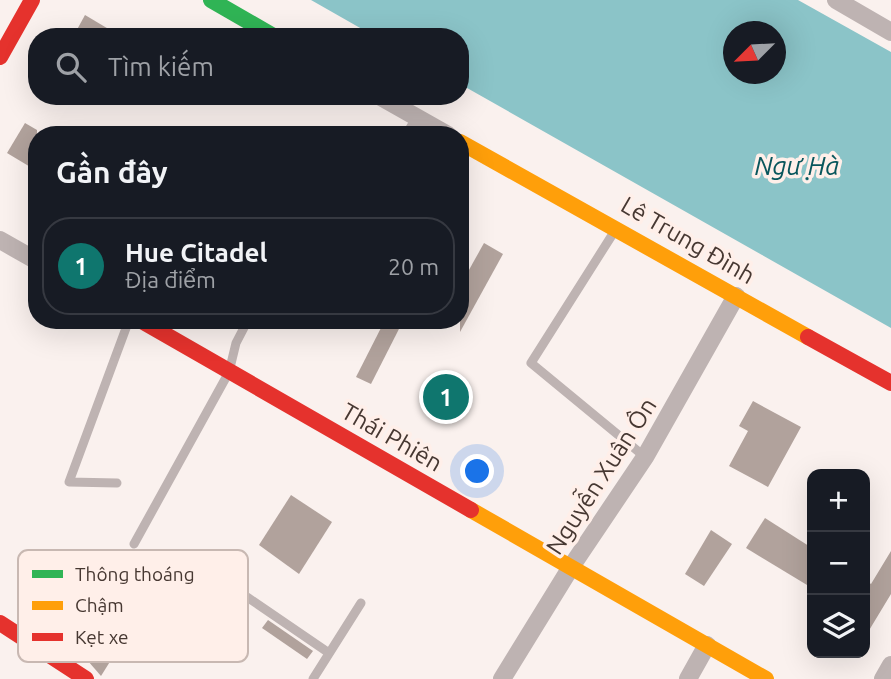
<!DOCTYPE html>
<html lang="vi">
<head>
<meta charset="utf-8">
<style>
  :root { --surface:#171b24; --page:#242831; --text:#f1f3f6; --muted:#9ea1a6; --line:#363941; --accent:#0f766e }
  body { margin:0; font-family:Ubuntu,sans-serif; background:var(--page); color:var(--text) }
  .controls { position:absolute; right:21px; bottom:21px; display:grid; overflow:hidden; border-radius:14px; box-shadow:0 7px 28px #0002 }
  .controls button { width:63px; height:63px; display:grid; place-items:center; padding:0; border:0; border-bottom:2px solid var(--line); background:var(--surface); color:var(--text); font:35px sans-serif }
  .compass { position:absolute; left:723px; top:21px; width:63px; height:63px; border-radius:50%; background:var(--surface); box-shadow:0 7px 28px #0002; rotate:246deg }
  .you { position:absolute; left:478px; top:472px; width:24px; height:24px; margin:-18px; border:5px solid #fff; border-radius:50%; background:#1a73e8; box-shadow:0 0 0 10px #1a73e833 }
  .badge { display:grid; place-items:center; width:46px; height:46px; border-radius:50%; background:var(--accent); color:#fff; font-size:23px; font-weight:700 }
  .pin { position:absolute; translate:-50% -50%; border:4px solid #fff; box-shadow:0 2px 7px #0006 }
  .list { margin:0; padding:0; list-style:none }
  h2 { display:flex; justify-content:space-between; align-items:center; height:91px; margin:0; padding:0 28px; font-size:30px }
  h2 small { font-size:23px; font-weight:400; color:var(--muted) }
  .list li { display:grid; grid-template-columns:46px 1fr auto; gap:21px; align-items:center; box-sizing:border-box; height:98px; margin:0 14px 14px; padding:0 14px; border:2px solid var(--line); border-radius:28px }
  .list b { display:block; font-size:26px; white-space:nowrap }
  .list p { margin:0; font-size:23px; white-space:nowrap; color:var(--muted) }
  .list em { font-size:23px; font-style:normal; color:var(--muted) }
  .icon { flex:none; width:38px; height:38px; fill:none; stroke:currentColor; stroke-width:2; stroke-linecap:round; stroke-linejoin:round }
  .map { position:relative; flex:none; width:891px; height:679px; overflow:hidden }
  .search { position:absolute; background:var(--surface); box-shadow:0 7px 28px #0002; left:28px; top:28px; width:441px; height:77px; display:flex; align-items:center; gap:18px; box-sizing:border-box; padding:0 24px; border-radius:28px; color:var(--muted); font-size:26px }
  .panel { position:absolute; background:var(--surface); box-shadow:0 7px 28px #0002; left:28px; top:126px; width:441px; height:203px; border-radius:28px }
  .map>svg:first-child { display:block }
  .water { fill:#8bc4c8; fill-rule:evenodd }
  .building { fill:#b1a29c }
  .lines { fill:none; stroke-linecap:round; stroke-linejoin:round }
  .lane { stroke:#beb3b2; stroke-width:9 }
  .street { stroke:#beb3b2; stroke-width:18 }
  .fast { stroke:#30b455; stroke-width:16 }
  .slow { stroke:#ff9f0a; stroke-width:16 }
  .jam { stroke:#e5322d; stroke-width:16 }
  .labels { text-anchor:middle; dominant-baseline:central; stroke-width:7; stroke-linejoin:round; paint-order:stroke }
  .street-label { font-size:24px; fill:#473832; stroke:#ffefe9 }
  .water-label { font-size:26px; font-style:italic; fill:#09565c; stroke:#ffefe9 }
  .key { fill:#ffefe9; stroke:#c8b8b2; stroke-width:2 }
  .key-label { font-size:19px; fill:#473832 }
</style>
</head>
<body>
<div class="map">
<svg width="891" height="679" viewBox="0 0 891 679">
  <rect width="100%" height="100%" fill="#faf1ee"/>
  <path class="water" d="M 311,0 L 798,0 L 891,52 L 891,328 L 460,84 L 460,37 L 376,37 ZM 734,32 L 776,32 L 776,74 L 734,74 Z"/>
  <g class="building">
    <path d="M 85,15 L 122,37 L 73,37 Z"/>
    <path d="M 25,123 L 37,130 L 37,171 L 7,153 Z"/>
    <path d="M 484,243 L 503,254 L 460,332 L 460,286 Z"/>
    <path d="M 385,320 L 401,325 L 371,384 L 356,377 Z"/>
    <path d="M 753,401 L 801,427 L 768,487 L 729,466 L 748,431 L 739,426 Z"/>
    <path d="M 291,495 L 332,522 L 299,574 L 259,545 Z"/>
    <path d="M 765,518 L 812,548 L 812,588 L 746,548 Z"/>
    <path d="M 711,530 L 732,544 L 704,586 L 685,574 Z"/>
    <path d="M 891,551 L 891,594 L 865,637 L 865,580 L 871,584 Z"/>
    <path d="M 123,607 L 138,617 L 101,676 L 88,661 Z"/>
    <path d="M 268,620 L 313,651 L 307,659 L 262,628 Z"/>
  </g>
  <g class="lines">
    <g class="lane">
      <path d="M 406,135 L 416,118"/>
      <path d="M 614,232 L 531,363 L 645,457"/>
      <path d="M 28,257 L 37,242"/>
      <path d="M 117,483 L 69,482 L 129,320"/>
      <path d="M 134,544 L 229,372 L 236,343 L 248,320"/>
      <path d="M 247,597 L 329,653"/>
      <path d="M 313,679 L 361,603"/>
    </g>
    <g class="street">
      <path d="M 836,0 L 891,32"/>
      <path d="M 379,96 L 448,135"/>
      <path d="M 0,240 L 37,261"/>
      <path d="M 502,679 L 571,567 L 645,457 L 736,296"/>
      <path d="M 688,679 L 707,645"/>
      <path d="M 883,679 L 891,665"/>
    </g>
    <path class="fast" d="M 211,0 L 275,37"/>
    <g class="slow">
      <path d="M 460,142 L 808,337"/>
      <path d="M 471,510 L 766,679"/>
    </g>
    <g class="jam">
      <path d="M 0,57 L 32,0"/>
      <path d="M 140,320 L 471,510"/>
      <path d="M 808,337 L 891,383"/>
      <path d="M 0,623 L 86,679"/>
    </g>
  </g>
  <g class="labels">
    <g class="street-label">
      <text transform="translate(688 240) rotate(30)">Lê Trung Đình</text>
      <text transform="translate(392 437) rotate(30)">Thái Phiên</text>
      <text transform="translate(601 476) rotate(-57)">Nguyễn Xuân Ôn</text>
    </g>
    <g class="water-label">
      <text x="797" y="165">Ngự Hà</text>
    </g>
  </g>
  <rect x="18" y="550" width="230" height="112" rx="10" class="key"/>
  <rect x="32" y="570" width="31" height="8" fill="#30b455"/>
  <rect x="32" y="601" width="31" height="9" fill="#ff9f0a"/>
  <rect x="32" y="633" width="31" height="8" fill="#e5322d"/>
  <g class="key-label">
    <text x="75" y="581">Thông thoáng</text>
    <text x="75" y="612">Chậm</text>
    <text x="75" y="644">Kẹt xe</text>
  </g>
</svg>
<div class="controls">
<button>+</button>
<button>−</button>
<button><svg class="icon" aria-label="layers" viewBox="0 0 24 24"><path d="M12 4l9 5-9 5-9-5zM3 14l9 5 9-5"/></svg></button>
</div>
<svg class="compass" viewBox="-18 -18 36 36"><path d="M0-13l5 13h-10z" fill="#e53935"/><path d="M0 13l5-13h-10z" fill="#9ea1a6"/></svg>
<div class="you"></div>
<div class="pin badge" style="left:446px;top:397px">1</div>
<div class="search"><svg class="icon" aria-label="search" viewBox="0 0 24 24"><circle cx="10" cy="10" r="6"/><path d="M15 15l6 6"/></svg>Tìm kiếm</div>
<section class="panel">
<h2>Gần đây<small></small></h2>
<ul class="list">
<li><span class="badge">1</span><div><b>Hue Citadel</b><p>Địa điểm</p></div><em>20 m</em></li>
</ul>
</section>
</div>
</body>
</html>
